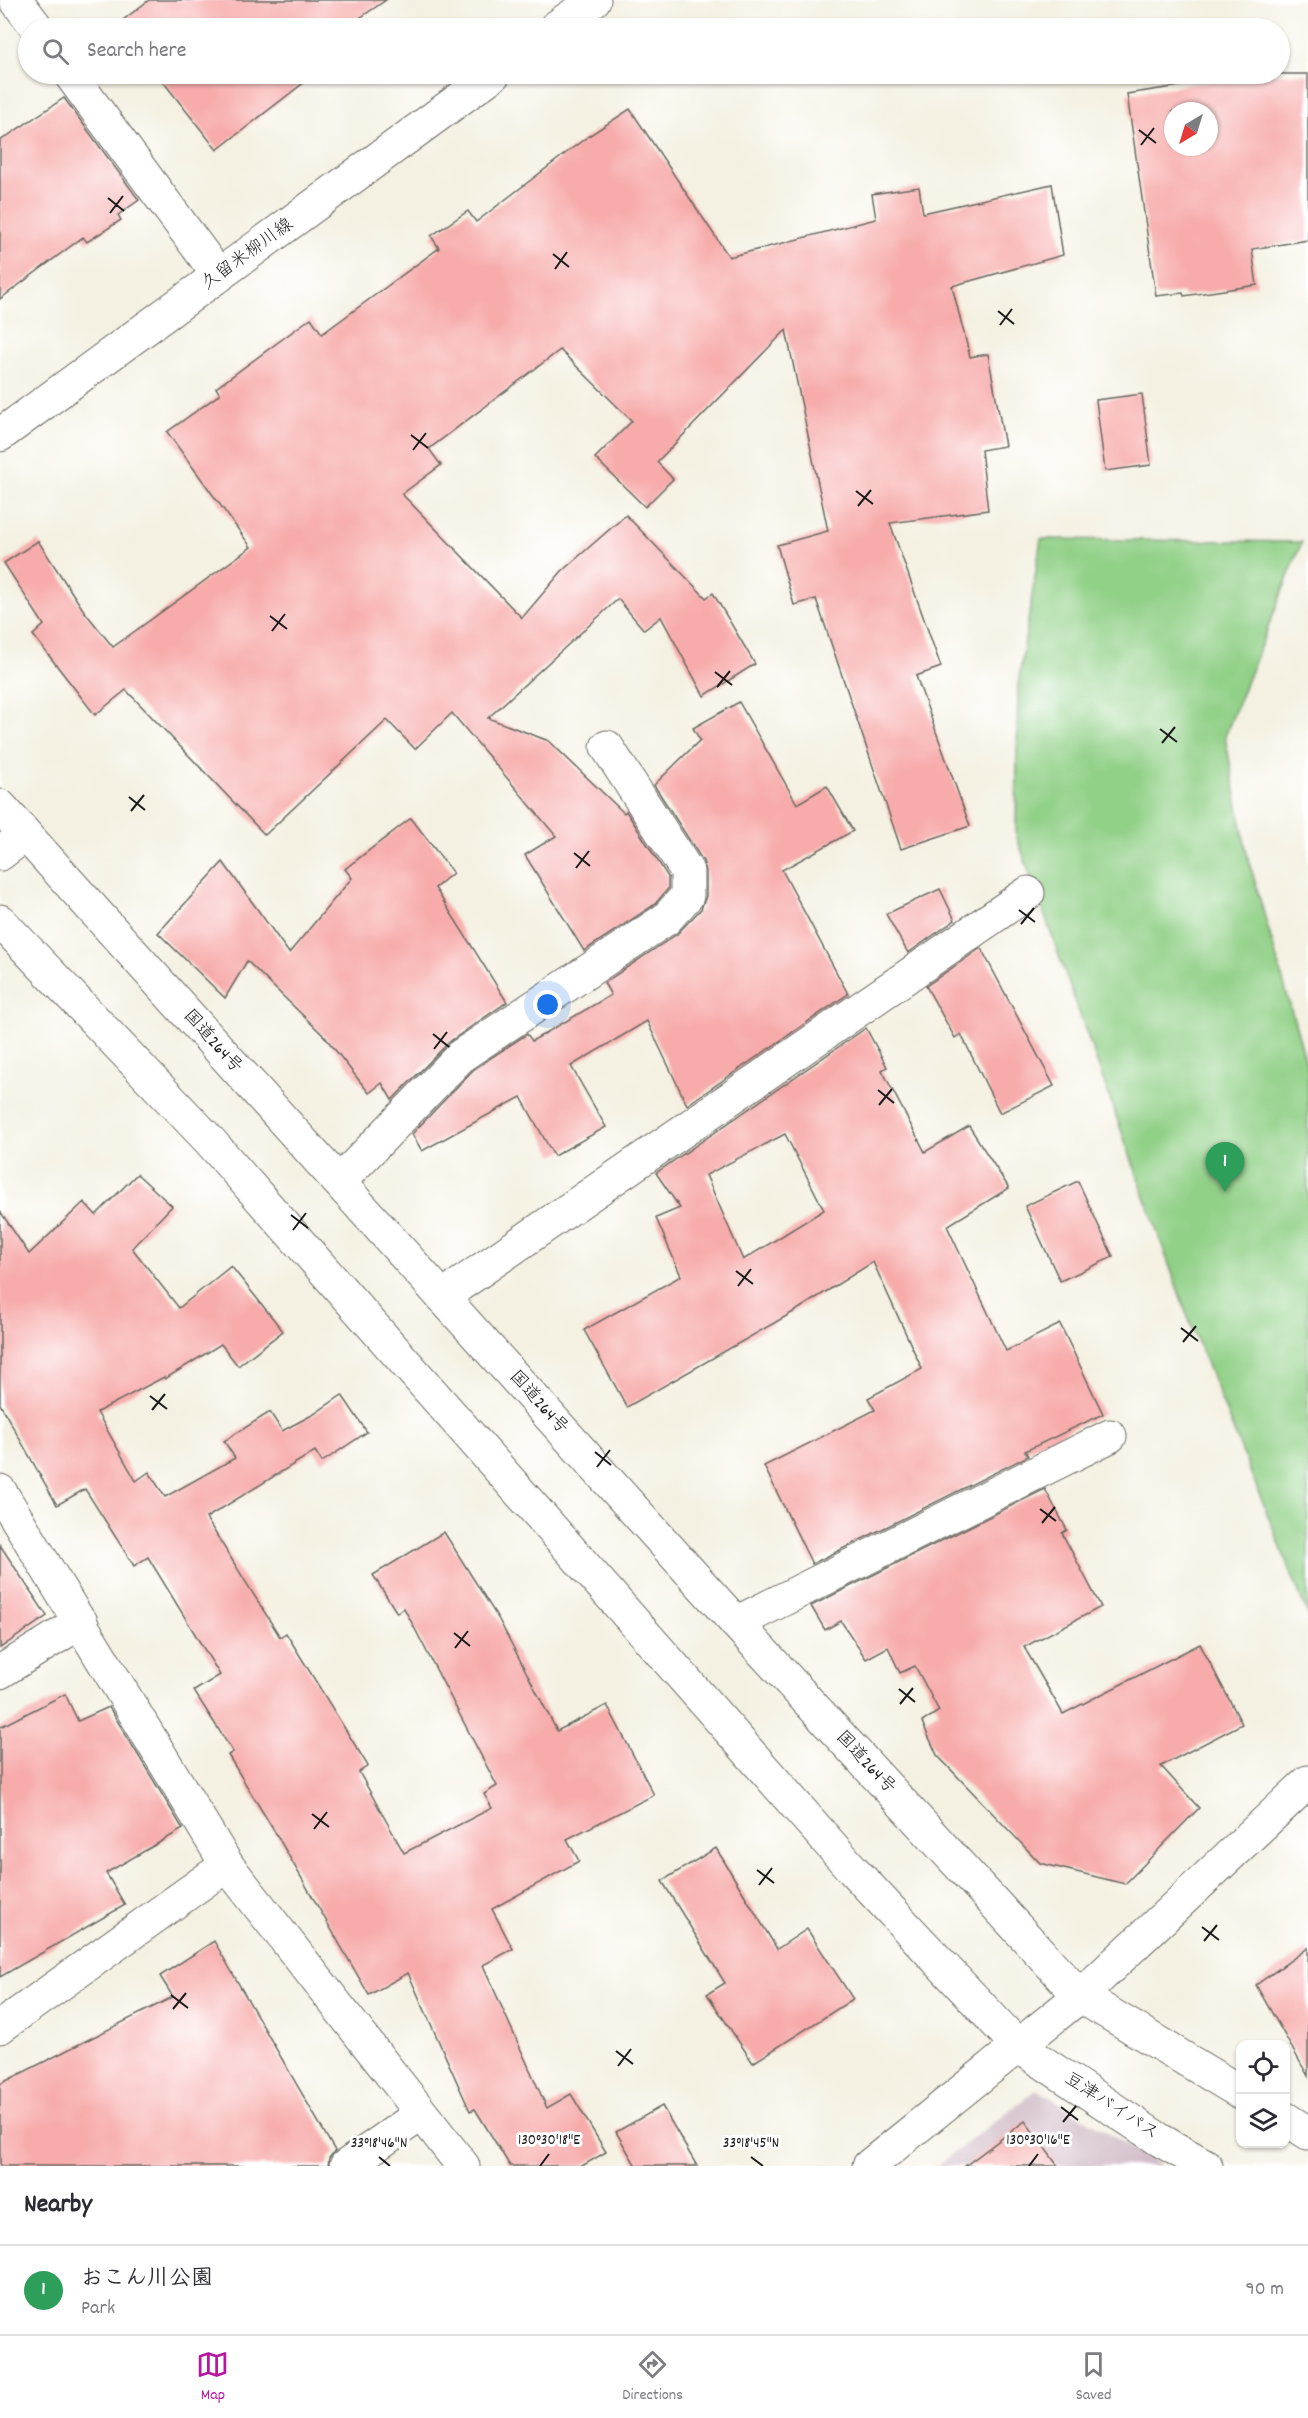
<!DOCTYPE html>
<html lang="en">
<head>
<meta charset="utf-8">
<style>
  :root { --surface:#fff; --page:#f7f7f7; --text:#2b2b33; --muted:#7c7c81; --line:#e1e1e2; --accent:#b5179e }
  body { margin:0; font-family:Dekko,"Klee One",sans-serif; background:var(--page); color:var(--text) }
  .controls { position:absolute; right:18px; bottom:18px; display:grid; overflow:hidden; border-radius:12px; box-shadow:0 2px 4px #0004 }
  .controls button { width:54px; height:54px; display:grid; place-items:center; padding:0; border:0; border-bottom:2px solid var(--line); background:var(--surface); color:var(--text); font:30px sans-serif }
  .compass { position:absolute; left:1164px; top:102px; width:54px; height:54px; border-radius:50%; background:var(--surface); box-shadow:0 2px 4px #0004; rotate:218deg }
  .you { position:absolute; left:548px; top:1005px; width:21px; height:21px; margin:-15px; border:4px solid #fff; border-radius:50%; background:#1a73e8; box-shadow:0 0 0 9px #1a73e833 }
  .badge { display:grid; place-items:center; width:39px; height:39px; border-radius:50%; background:var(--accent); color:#fff; font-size:20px; font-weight:700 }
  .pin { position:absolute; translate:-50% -50px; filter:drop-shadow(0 2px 3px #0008) }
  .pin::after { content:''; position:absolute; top:32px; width:21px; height:18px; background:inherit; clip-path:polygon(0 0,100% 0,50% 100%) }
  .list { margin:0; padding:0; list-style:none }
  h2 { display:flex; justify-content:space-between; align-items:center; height:78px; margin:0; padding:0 24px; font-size:26px }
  h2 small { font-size:20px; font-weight:400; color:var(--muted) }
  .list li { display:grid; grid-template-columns:39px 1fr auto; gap:18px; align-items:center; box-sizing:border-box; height:90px; padding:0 24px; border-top:2px solid var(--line) }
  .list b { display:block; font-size:22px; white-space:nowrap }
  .list p { margin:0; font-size:20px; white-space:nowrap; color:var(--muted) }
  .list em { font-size:20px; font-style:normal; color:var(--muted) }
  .icon { flex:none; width:33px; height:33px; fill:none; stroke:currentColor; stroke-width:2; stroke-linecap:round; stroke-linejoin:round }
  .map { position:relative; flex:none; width:1308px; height:2166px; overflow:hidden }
  .search { position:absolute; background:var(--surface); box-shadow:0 2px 4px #0004; left:18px; right:18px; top:18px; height:66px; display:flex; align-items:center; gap:15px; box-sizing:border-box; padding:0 21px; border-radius:33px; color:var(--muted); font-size:22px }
  .sheet { height:168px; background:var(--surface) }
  nav { display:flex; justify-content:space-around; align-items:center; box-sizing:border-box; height:84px; border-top:2px solid var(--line); background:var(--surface); font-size:16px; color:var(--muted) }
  nav a { display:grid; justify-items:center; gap:3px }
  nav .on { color:var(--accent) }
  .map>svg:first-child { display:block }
  .industrial { fill:#d2bdc8 }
  .green { fill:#91d087; stroke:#567652; stroke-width:1.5 }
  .building { fill:#f7acab; fill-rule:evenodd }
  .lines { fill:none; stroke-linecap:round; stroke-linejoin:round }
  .minor-casing { stroke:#686761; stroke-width:35 }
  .tertiary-casing { stroke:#686761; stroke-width:35 }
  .primary-casing { stroke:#686761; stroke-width:35 }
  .trunk-casing { stroke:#686761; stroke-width:35 }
  .minor { stroke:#fff; stroke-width:33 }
  .tertiary { stroke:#fff; stroke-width:33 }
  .primary { stroke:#fff; stroke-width:33 }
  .trunk { stroke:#fff; stroke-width:33 }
  .ticks { fill:none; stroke:#1c1c1c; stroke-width:2 }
  .labels { text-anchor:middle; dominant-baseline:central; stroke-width:6; stroke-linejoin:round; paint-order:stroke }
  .street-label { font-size:18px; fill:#1c1c1c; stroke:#fff }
  .ticks-label { font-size:15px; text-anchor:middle; fill:#1c1c1c; stroke:#fff; stroke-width:6; stroke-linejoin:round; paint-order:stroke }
</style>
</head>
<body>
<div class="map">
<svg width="1308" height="2166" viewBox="0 0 1308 2166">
  <rect width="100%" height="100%" fill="#fff"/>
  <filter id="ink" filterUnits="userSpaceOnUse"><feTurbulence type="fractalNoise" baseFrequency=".0167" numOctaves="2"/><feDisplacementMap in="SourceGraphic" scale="12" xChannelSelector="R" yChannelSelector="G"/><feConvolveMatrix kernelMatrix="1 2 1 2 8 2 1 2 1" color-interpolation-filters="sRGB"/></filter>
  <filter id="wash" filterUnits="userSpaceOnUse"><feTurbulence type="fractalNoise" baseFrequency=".008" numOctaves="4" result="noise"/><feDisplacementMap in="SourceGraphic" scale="24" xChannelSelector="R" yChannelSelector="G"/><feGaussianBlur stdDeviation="1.35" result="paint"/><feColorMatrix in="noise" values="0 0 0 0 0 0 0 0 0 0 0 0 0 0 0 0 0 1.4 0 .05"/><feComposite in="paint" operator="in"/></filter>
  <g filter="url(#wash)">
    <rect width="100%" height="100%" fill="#f4f1e2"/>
    <path class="industrial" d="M 1037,2089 L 1161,2166 L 937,2166 Z"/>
    <path class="green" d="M 1041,539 L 1302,542 L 1225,736 L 1246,850 L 1308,1069 L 1308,1615 L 1187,1315 L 1016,835 L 1018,684 Z"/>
    <g id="blocks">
      <g class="building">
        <path d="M 149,0 L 386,0 L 345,28 L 121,28 L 118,24 Z"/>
        <path d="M 157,74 L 315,74 L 217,150 Z"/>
        <path d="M 1258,74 L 1308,74 L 1308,240 L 1252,249 L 1257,285 L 1184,296 L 1183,293 L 1156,296 L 1127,94 ZM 1173,111 L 1209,111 L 1209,147 L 1173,147 Z"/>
        <path d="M 64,98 L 139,200 L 118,215 L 121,220 L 87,242 L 83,237 L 0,299 L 0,141 Z"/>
        <path d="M 630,109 L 729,257 L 876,219 L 872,194 L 919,187 L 923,213 L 1052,184 L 1063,255 L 952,286 L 970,357 L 988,354 L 1005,446 L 981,450 L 988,510 L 890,523 L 941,667 L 916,676 L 970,826 L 901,849 L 816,599 L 794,605 L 777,545 L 828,531 L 786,330 L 657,462 L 673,479 L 645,507 L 595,458 L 632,421 L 560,350 L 429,449 L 441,465 L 402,494 L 522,618 L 562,571 L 626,515 L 706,598 L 713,593 L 755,664 L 704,696 L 661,617 L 644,630 L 618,599 L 488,718 L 549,741 L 624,813 L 626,811 L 668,877 L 668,889 L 654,905 L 584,951 L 525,855 L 556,836 L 452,713 L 415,749 L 387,720 L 265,835 L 126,690 L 95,715 L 33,635 L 44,625 L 4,563 L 38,541 L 84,611 L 113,647 L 251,547 L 167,432 L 220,394 L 216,388 L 311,318 L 322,334 L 439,248 L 431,236 L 468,211 L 476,222 L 587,137 Z"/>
        <path d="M 1142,394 L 1151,465 L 1105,471 L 1096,400 Z"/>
        <path d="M 739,702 L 797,804 L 827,786 L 853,831 L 782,870 L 848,994 L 687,1105 L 647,1021 L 571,1066 L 606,1127 L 554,1156 L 521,1097 L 422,1151 L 412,1134 L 474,1069 L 527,1034 L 532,1041 L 611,995 L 604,983 L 677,934 L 701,909 L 706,896 L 706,871 L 703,861 L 654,785 L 700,740 L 693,728 Z"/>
        <path d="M 411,818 L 453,873 L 435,888 L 507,1002 L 449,1042 L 392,1100 L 382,1083 L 369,1093 L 325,1037 L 247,961 L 225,998 L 158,933 L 223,862 L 289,953 L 352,878 L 345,869 Z"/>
        <path d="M 940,889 L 955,920 L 908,953 L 886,914 Z"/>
        <path d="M 981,948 L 1054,1086 L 1000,1113 L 961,1034 L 955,1038 L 926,986 Z"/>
        <path d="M 866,1028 L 887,1067 L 882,1070 L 925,1152 L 969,1126 L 1009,1188 L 947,1226 L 1006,1351 L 1060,1324 L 1103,1414 L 1025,1451 L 1028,1456 L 812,1564 L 764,1466 L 875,1410 L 868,1398 L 922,1369 L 873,1262 L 797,1310 L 627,1407 L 584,1330 L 681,1276 L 656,1218 L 680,1208 L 656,1173 ZM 785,1134 L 824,1210 L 743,1260 L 706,1175 Z"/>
        <path d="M 137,1174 L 172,1206 L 132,1248 L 179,1308 L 231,1266 L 283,1331 L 238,1366 L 221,1344 L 165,1379 L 164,1377 L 97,1412 L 136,1481 L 149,1472 L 165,1497 L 235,1458 L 224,1441 L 270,1412 L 282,1431 L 314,1414 L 342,1395 L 367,1432 L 322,1462 L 315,1451 L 206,1518 L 280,1637 L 286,1633 L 368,1766 L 359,1772 L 404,1853 L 492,1808 L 484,1794 L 497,1786 L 404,1608 L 397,1613 L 373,1575 L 444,1532 L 498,1618 L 557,1731 L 607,1705 L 654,1795 L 567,1839 L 579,1861 L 492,1909 L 513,1949 L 483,1965 L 547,2108 L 571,2094 L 606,2152 L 582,2166 L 510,2166 L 475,2109 L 470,2111 L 408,1973 L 369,1995 L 279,1839 L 228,1755 L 233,1752 L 194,1691 L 220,1675 L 148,1557 L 134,1566 L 85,1489 L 57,1505 L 0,1404 L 0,1211 L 29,1254 L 84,1202 L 96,1215 Z"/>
        <path d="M 1078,1181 L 1113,1257 L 1060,1281 L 1025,1206 Z"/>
        <path d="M 1045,1489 L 1067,1530 L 1062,1533 L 1101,1607 L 1024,1647 L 1063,1714 L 1200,1644 L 1242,1724 L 1161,1766 L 1199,1808 L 1125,1884 L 1040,1863 L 937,1755 L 922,1722 L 939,1711 L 915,1666 L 900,1673 L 888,1647 L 866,1659 L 841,1621 L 825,1630 L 811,1606 Z"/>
        <path d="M 0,1545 L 47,1616 L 0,1648 Z"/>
        <path d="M 65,1694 L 78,1721 L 109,1707 L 183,1829 L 106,1873 L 125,1905 L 0,1977 L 0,1727 Z"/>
        <path d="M 716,1848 L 777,1949 L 807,1929 L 853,1999 L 753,2063 L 707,1994 L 725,1983 L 662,1881 Z"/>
        <path d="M 214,1941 L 335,2151 L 329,2158 L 328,2166 L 0,2166 L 0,2084 L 173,1997 L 160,1976 Z"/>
        <path d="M 1308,1948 L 1308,2076 L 1256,1985 Z"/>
        <path d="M 662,2106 L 697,2166 L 636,2166 L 616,2132 Z"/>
        <path d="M 1025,2121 L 1058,2166 L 965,2166 Z"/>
      </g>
    </g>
  </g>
  <g filter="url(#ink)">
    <use href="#blocks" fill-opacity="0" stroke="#686761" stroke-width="1.5"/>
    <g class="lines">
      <g class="minor-casing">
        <g id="minor">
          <path d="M 0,854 L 25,835"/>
          <path d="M 339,1182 L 462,1055 L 666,919 L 687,896 L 687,871 L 607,747"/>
          <path d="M 442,1297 L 1028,893"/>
          <path d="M 0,1491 L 227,1865 L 463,2166"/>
          <path d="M 736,1623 L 1110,1436"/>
          <path d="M 0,1672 L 81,1622"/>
          <path d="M 0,2027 L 227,1865"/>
          <path d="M 346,2166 L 421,2114"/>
        </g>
      </g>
      <g class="tertiary-casing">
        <g id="tertiary">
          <path d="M 16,0 L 37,28"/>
          <path d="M 70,74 L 219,276"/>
          <path d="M 869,2166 L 1080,1996 L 1308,1782"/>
        </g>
      </g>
      <g class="primary-casing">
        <g id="primary">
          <path d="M 555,28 L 594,0"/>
          <path d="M 0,435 L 494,74"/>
        </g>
      </g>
      <g class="trunk-casing">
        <g id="trunk">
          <path d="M 0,806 L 736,1623 L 1080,1996 L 1240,2092"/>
          <path d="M 0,921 L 209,1140 L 852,1869 L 1018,2046 L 1160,2140 L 1206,2166"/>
          <path d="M 1286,2119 L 1308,2133"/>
        </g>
      </g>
      <use href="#minor" class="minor"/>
      <use href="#tertiary" class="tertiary"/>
      <use href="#primary" class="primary"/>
      <use href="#trunk" class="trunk"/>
    </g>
  </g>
  <path class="ticks" d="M 1139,130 L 1156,143M 1141,145 L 1154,128M 108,198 L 124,211M 110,213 L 123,196M 553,254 L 569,267M 555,269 L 567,252M 998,311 L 1014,324M 1000,325 L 1012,309M 411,435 L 428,448M 413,450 L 426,433M 856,491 L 873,504M 858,506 L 871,490M 270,616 L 287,629M 272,631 L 285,614M 715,672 L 732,685M 717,687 L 730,671M 1160,729 L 1177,742M 1162,743 L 1175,727M 129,797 L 145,810M 131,811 L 144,795M 574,853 L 590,866M 576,868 L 589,851M 1019,910 L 1035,922M 1021,924 L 1034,908M 433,1034 L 449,1047M 434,1049 L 447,1032M 878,1090 L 894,1103M 879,1105 L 892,1089M 291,1215 L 308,1228M 293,1230 L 306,1213M 736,1271 L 753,1284M 738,1286 L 751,1269M 1181,1328 L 1198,1341M 1183,1342 L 1196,1326M 150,1396 L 167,1409M 152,1410 L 165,1394M 595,1452 L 611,1465M 597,1467 L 610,1450M 1040,1509 L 1056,1521M 1042,1523 L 1055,1507M 454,1633 L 470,1646M 455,1648 L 468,1631M 899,1689 L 915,1702M 900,1704 L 913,1688M 312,1814 L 329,1827M 314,1829 L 327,1812M 757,1870 L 774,1883M 759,1885 L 772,1868M 1202,1927 L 1219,1940M 1204,1941 L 1217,1925M 171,1995 L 188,2008M 173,2009 L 186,1993M 616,2051 L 633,2064M 618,2066 L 631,2049M 1061,2107 L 1078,2120M 1063,2122 L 1076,2106M 379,2157 L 390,2166M 751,2157 L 763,2166M 540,2166 L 549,2154M 1029,2166 L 1038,2154"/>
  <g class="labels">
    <g class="street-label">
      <text transform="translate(248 255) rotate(-36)">久留米柳川線</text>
      <text transform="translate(212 1042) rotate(48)">国道264号</text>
      <text transform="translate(538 1403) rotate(48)">国道264号</text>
      <text transform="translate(865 1763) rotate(47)">国道264号</text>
      <text transform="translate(1111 2107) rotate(33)">豆津バイパス</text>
    </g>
  </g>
  <g class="ticks-label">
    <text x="549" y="2144">130°30'18"E</text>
    <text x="1038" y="2144">130°30'16"E</text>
    <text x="379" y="2147">33°18'46"N</text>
    <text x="751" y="2147">33°18'45"N</text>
  </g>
</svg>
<div class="controls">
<button><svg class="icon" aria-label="locate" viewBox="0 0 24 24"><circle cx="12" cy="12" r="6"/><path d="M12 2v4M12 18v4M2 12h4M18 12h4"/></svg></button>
<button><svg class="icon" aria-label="layers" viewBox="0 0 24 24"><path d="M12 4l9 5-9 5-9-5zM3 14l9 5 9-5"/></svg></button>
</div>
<svg class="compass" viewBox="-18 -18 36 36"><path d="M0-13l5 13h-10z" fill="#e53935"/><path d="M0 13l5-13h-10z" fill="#7c7c81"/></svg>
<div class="you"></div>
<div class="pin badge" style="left:1225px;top:1192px;background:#2e9e5b">1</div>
<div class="search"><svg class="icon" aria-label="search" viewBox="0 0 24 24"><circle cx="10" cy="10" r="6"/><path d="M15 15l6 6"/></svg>Search here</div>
</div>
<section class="sheet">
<h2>Nearby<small></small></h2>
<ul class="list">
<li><span class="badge" style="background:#2e9e5b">1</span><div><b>おこん川公園</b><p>Park</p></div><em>90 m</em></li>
</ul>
</section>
<nav>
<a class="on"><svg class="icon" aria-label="map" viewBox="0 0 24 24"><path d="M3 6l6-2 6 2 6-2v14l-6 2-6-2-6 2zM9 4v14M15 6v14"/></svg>Map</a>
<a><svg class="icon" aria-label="directions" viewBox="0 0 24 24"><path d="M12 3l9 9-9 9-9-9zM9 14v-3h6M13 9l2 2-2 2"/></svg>Directions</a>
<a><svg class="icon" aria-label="saved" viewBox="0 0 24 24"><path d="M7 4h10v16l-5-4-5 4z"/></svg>Saved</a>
</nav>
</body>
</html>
